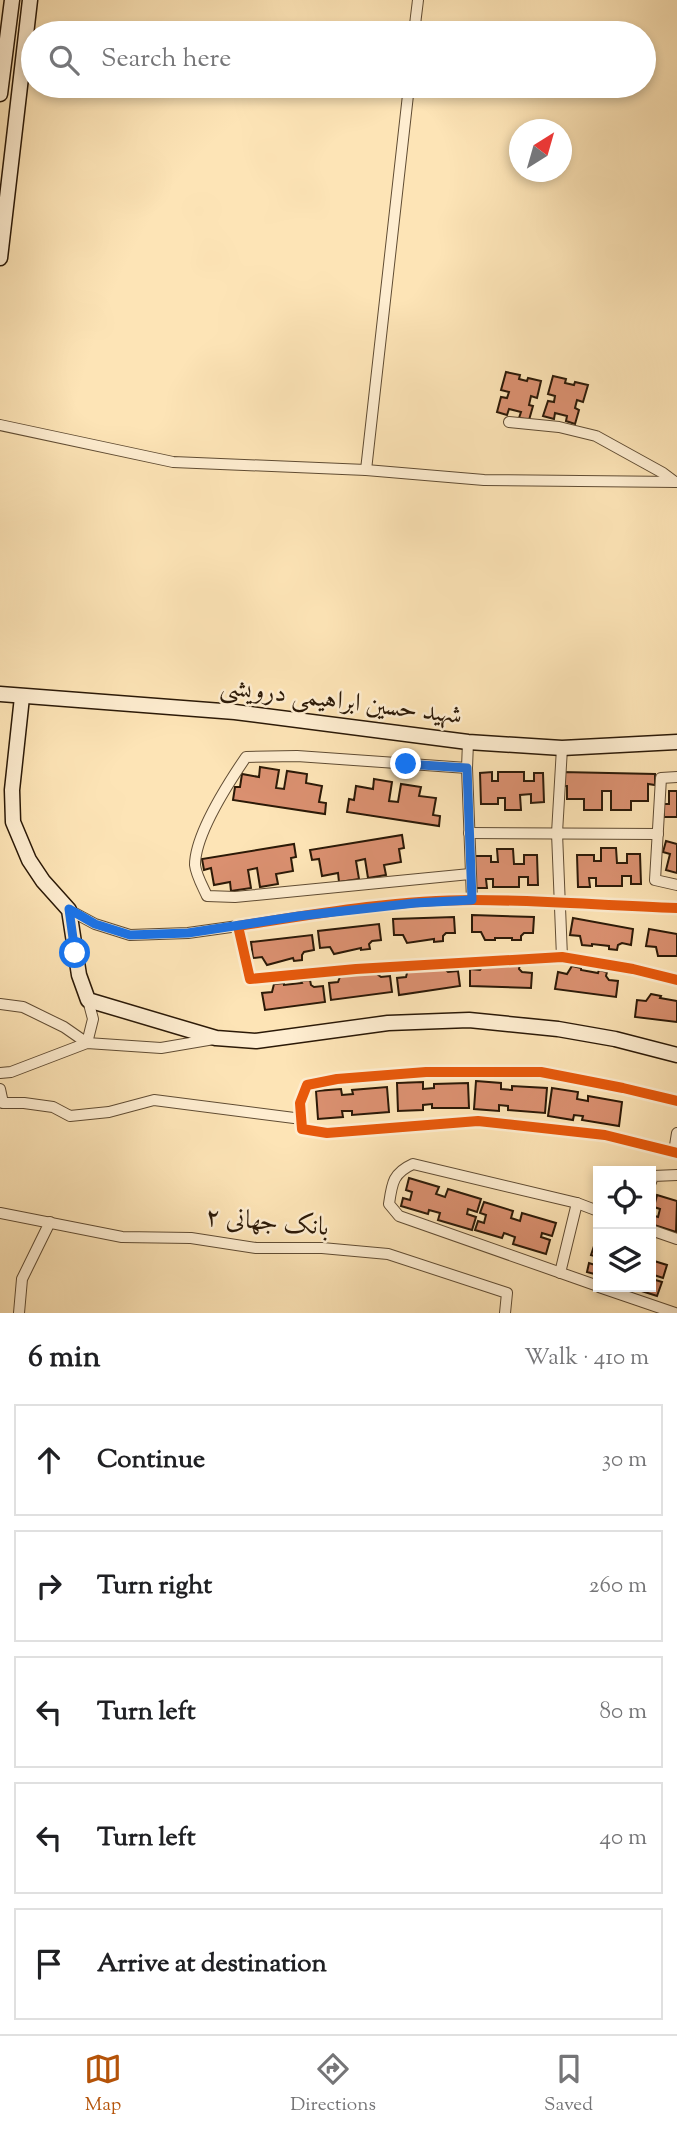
<!DOCTYPE html>
<html lang="en">
<head>
<meta charset="utf-8">
<style>
  :root { --surface:#fff; --page:#f6f6f6; --text:#202124; --muted:#757577; --line:#e0e0e0; --accent:#b45309 }
  body { margin:0; font-family:"Sorts Mill Goudy",Amiri,serif; background:var(--page); color:var(--text) }
  .controls { position:absolute; right:21px; bottom:21px; display:grid; overflow:hidden; border-radius:0px; box-shadow:0 4px 10px #0003 }
  .controls button { width:63px; height:63px; display:grid; place-items:center; padding:0; border:0; border-bottom:2px solid var(--line); background:var(--surface); color:var(--text); font:35px sans-serif }
  .compass { position:absolute; left:509px; top:119px; width:63px; height:63px; border-radius:50%; background:var(--surface); box-shadow:0 4px 10px #0003; rotate:37deg }
  .stop { position:absolute; width:21px; height:21px; margin:-16px; border:5px solid #1a73e8; border-radius:50%; background:#fff }
  .stop.end { background:#1a73e8; border-color:#fff; box-shadow:0 2px 7px #0008 }
  .list { margin:0; padding:0; list-style:none }
  h2 { display:flex; justify-content:space-between; align-items:center; height:91px; margin:0; padding:0 28px; font-size:30px }
  h2 small { font-size:23px; font-weight:400; color:var(--muted) }
  .list li { display:grid; grid-template-columns:46px 1fr auto; gap:21px; align-items:center; box-sizing:border-box; height:112px; margin:0 14px 14px; padding:0 14px; border:2px solid var(--line); border-radius:0px }
  .list b { display:block; font-size:26px; white-space:nowrap }
  .list em { font-size:23px; font-style:normal; color:var(--muted) }
  .icon { flex:none; width:38px; height:38px; fill:none; stroke:currentColor; stroke-width:2; stroke-linecap:round; stroke-linejoin:round }
  .map { position:relative; flex:none; width:677px; height:1313px; overflow:hidden }
  .search { position:absolute; background:var(--surface); box-shadow:0 4px 10px #0003; left:21px; right:21px; top:21px; height:77px; display:flex; align-items:center; gap:18px; box-sizing:border-box; padding:0 24px; border-radius:38px; color:var(--muted); font-size:26px }
  .sheet { height:721px; background:var(--surface) }
  nav { display:flex; justify-content:space-around; align-items:center; box-sizing:border-box; height:98px; border-top:2px solid var(--line); background:var(--surface); font-size:19px; color:var(--muted) }
  nav a { display:grid; justify-items:center; gap:4px }
  nav .on { color:var(--accent) }
  .map>svg:first-child { display:block }
  .building { fill:#da9070; stroke:#2b1907; stroke-width:2 }
  .lines { fill:none; stroke-linecap:round; stroke-linejoin:round }
  .street-casing { stroke:#604c33; stroke-width:12 }
  .secondary-casing { stroke:#2b1907; stroke-width:17 }
  .street { stroke:#feedd0; stroke-width:10 }
  .secondary { stroke:#feedd0; stroke-width:14 }
  .cycleway-casing { stroke:#feedd0; stroke-width:15 }
  .cycleway { stroke:#e8590c; stroke-width:10 }
  .route { stroke:#1a73e8; stroke-width:9 }
  .labels { text-anchor:middle; dominant-baseline:central; stroke-width:5; stroke-linejoin:round; paint-order:stroke }
  .street-label { font-size:26px; fill:#2b1907; stroke:#feedd0 }
</style>
</head>
<body>
<div class="map">
<svg width="677" height="1313" viewBox="0 0 677 1313">
  <rect width="100%" height="100%" fill="#fde4b6"/>
  <filter id="stains"><feTurbulence type="fractalNoise" baseFrequency=".00286" numOctaves="4"/><feColorMatrix values="0 0 0 0 .2 0 0 0 0 .09 0 0 0 0 .02 0 0 0 .5 -.17"/></filter>
  <radialGradient id="worn" r=".72"><stop offset=".6" stop-color="#630" stop-opacity="0"/><stop offset="1" stop-color="#630" stop-opacity=".3"/></radialGradient>
  <g class="building">
    <path d="M 506,372 L 520,375 L 519,379 L 527,381 L 528,378 L 541,381 L 537,398 L 531,396 L 529,405 L 533,406 L 529,420 L 519,418 L 521,412 L 509,409 L 507,415 L 497,412 L 501,397 L 507,398 L 509,392 L 501,390 Z"/>
    <path d="M 553,376 L 566,379 L 565,383 L 574,385 L 575,382 L 588,385 L 583,402 L 577,400 L 575,408 L 579,410 L 575,424 L 566,421 L 567,416 L 555,413 L 554,419 L 543,416 L 548,401 L 554,402 L 555,396 L 548,394 Z"/>
    <path d="M 260,767 L 279,770 L 276,788 L 284,789 L 287,771 L 307,774 L 306,783 L 322,786 L 319,802 L 326,803 L 325,814 L 233,800 L 235,787 L 240,787 L 242,774 L 259,777 Z"/>
    <path d="M 492,772 L 492,781 L 498,781 L 498,772 L 524,772 L 524,781 L 534,781 L 534,773 L 543,773 L 544,802 L 531,803 L 531,794 L 520,795 L 521,810 L 505,810 L 505,798 L 498,798 L 498,804 L 481,804 L 480,773 Z"/>
    <path d="M 562,772 L 655,774 L 655,785 L 648,784 L 648,801 L 631,801 L 631,810 L 611,810 L 611,791 L 602,791 L 602,810 L 584,810 L 584,799 L 567,799 L 567,786 L 562,786 Z"/>
    <path d="M 374,779 L 392,782 L 389,801 L 398,802 L 401,784 L 421,787 L 419,796 L 436,798 L 433,815 L 440,816 L 439,826 L 347,812 L 349,799 L 354,800 L 356,786 L 373,789 Z"/>
    <path d="M 669,791 L 677,791 L 677,817 L 664,817 L 664,804 L 669,804 Z"/>
    <path d="M 402,835 L 404,848 L 399,849 L 401,862 L 384,865 L 386,875 L 368,878 L 365,859 L 356,861 L 359,879 L 339,882 L 338,873 L 322,876 L 319,859 L 312,860 L 310,850 Z"/>
    <path d="M 666,841 L 677,844 L 677,873 L 666,870 L 670,854 L 663,852 Z"/>
    <path d="M 294,844 L 296,857 L 291,858 L 293,871 L 276,874 L 278,884 L 260,887 L 257,868 L 248,870 L 251,888 L 231,891 L 230,882 L 214,885 L 211,868 L 204,870 L 202,859 Z"/>
    <path d="M 601,848 L 616,848 L 617,863 L 627,863 L 627,854 L 640,854 L 641,884 L 631,884 L 631,876 L 622,876 L 622,886 L 596,886 L 596,878 L 589,878 L 590,887 L 578,887 L 577,855 L 594,855 L 594,861 L 601,861 Z"/>
    <path d="M 497,849 L 513,849 L 514,864 L 524,864 L 524,855 L 537,855 L 538,885 L 528,885 L 528,877 L 519,877 L 519,887 L 493,887 L 493,879 L 486,879 L 487,888 L 475,888 L 474,856 L 491,856 L 491,862 L 498,862 Z"/>
    <path d="M 472,915 L 534,917 L 533,933 L 524,933 L 521,936 L 521,940 L 512,940 L 512,938 L 495,938 L 495,940 L 485,940 L 481,932 L 472,932 Z"/>
    <path d="M 454,917 L 455,933 L 446,933 L 443,936 L 443,941 L 434,942 L 434,939 L 407,943 L 403,935 L 394,935 L 393,919 Z"/>
    <path d="M 573,918 L 633,929 L 631,945 L 622,943 L 618,945 L 617,950 L 609,949 L 609,946 L 592,944 L 592,946 L 582,945 L 580,936 L 570,935 Z"/>
    <path d="M 379,924 L 381,940 L 372,941 L 369,944 L 370,949 L 361,950 L 361,948 L 334,954 L 330,947 L 320,948 L 318,931 Z"/>
    <path d="M 649,929 L 677,934 L 677,956 L 658,956 L 656,947 L 646,946 Z"/>
    <path d="M 312,935 L 314,950 L 304,952 L 302,955 L 302,960 L 294,961 L 293,958 L 267,965 L 262,957 L 253,958 L 251,942 Z"/>
    <path d="M 511,964 L 520,964 L 519,969 L 522,972 L 532,973 L 531,988 L 470,986 L 470,969 L 480,970 L 483,966 L 511,966 Z"/>
    <path d="M 444,965 L 445,969 L 448,972 L 458,971 L 460,986 L 399,995 L 397,978 L 406,977 L 408,969 Z"/>
    <path d="M 572,966 L 581,968 L 581,970 L 598,973 L 599,970 L 607,972 L 606,976 L 609,980 L 618,981 L 616,997 L 555,989 L 558,972 L 567,974 Z"/>
    <path d="M 377,970 L 377,974 L 381,977 L 390,976 L 392,992 L 331,1000 L 329,983 L 338,982 L 341,974 L 368,973 L 368,971 Z"/>
    <path d="M 310,980 L 311,985 L 314,987 L 323,986 L 325,1002 L 265,1010 L 262,993 L 272,992 L 274,984 L 284,983 L 284,985 L 302,983 L 301,981 Z"/>
    <path d="M 651,994 L 661,996 L 660,998 L 677,1001 L 677,1022 L 635,1017 L 637,1000 L 646,1001 Z"/>
    <path d="M 476,1081 L 501,1083 L 501,1089 L 512,1090 L 512,1086 L 547,1088 L 545,1113 L 508,1110 L 508,1106 L 499,1105 L 499,1111 L 474,1109 Z"/>
    <path d="M 423,1082 L 423,1089 L 434,1088 L 434,1084 L 468,1083 L 469,1108 L 432,1108 L 432,1104 L 423,1105 L 423,1110 L 398,1111 L 397,1083 Z"/>
    <path d="M 387,1087 L 389,1112 L 352,1115 L 352,1111 L 342,1111 L 343,1117 L 318,1119 L 316,1091 L 341,1089 L 342,1095 L 353,1094 L 352,1090 Z"/>
    <path d="M 552,1088 L 578,1092 L 577,1099 L 588,1101 L 588,1096 L 622,1102 L 619,1126 L 582,1120 L 583,1116 L 574,1115 L 573,1120 L 548,1116 Z"/>
    <path d="M 409,1178 L 439,1187 L 436,1194 L 445,1197 L 448,1189 L 481,1199 L 477,1212 L 468,1209 L 467,1214 L 476,1217 L 472,1230 L 438,1220 L 440,1213 L 429,1210 L 428,1214 L 401,1206 L 403,1198 L 410,1200 L 412,1192 L 406,1190 Z"/>
    <path d="M 657,1195 L 677,1201 L 676,1232 L 651,1224 L 652,1215 L 658,1217 L 660,1209 L 654,1207 Z"/>
    <path d="M 484,1202 L 513,1211 L 511,1218 L 520,1221 L 522,1213 L 556,1223 L 552,1236 L 542,1233 L 541,1237 L 550,1240 L 546,1254 L 513,1244 L 515,1237 L 504,1233 L 502,1238 L 475,1230 L 478,1221 L 484,1223 L 486,1215 L 480,1213 Z"/>
    <path d="M 595,1243 L 598,1245 L 598,1275 L 587,1272 L 589,1263 L 595,1265 L 598,1257 L 591,1255 Z"/>
    <path d="M 651,1260 L 667,1265 L 663,1278 L 654,1275 L 652,1279 L 662,1282 L 657,1296 L 629,1287 L 651,1287 Z"/>
  </g>
  <g class="lines">
    <g class="street-casing">
      <g id="street">
        <path d="M 414,33 L 418,0"/>
        <path d="M 509,422 L 559,427 L 596,436 L 663,473 L 675,482"/>
        <path d="M 0,425 L 173,462 L 366,470 L 484,480 L 677,482"/>
        <path d="M 366,470 L 409,86"/>
        <path d="M 468,742 L 467,768 L 472,900"/>
        <path d="M 467,768 L 297,756 L 246,757 C 229,782 195,834 195,865 C 196,875 203,887 207,896 L 235,897 L 470,874"/>
        <path d="M 677,777 L 661,778 L 655,880 L 677,885"/>
        <path d="M 469,833 L 658,834"/>
        <path d="M 677,908 C 609,906 541,900 473,900 C 395,900 315,914 238,926 L 250,979 L 356,969 L 562,957 L 633,969 L 677,980"/>
        <path d="M 69,910 L 95,924 L 130,935 L 188,933 L 238,926"/>
        <path d="M 562,957 L 557,833 L 562,748"/>
        <path d="M 0,1004 L 23,1007 L 64,1027 L 87,1043 L 93,1019 L 88,1000"/>
        <path d="M 0,1073 L 11,1072 L 87,1043 L 161,1048 L 214,1039"/>
        <path d="M 0,1089 L 3,1103 L 24,1103 L 53,1107 L 70,1116 L 109,1112 L 154,1100 L 302,1119"/>
        <path d="M 677,1101 L 623,1088 L 541,1072 L 426,1072 L 337,1079 L 307,1085 L 300,1103 L 302,1129 L 327,1133 L 478,1121 L 605,1135 L 677,1153"/>
        <path d="M 674,1152 L 677,1133"/>
        <path d="M 651,1182 L 653,1176 L 677,1175"/>
        <path d="M 598,1211 L 577,1203 L 413,1164 C 393,1173 392,1183 389,1204 L 399,1216 L 598,1286"/>
        <path d="M 0,1213 L 122,1237 L 191,1238 L 256,1248 L 322,1248 L 388,1254 L 507,1293 L 505,1313"/>
        <path d="M 651,1230 L 677,1239"/>
        <path d="M 560,1273 L 577,1203"/>
        <path d="M 599,1287 L 675,1313"/>
        <path d="M 19,1313 L 22,1279 L 50,1222"/>
      </g>
    </g>
    <g class="secondary-casing">
      <g id="secondary">
        <path d="M 0,94 L 12,0"/>
        <path d="M 0,258 L 30,0"/>
        <path d="M 0,694 L 235,712 L 468,742 L 562,748 L 677,742"/>
        <path d="M 22,697 L 12,790 L 13,822 L 29,860 L 43,881 L 69,910 L 79,975 L 88,1000 L 216,1038 L 256,1041 L 388,1023 L 469,1020 L 558,1029 L 615,1039 L 677,1055"/>
      </g>
    </g>
    <use href="#street" class="street"/>
    <use href="#secondary" class="secondary"/>
    <g class="cycleway-casing">
      <g id="cycleway">
        <path d="M 677,908 C 609,906 541,900 473,900 C 395,900 315,914 238,926 L 250,979 L 356,969 L 562,957 L 633,969 L 677,980"/>
        <path d="M 677,1101 L 623,1088 L 541,1072 L 426,1072 L 337,1079 L 307,1085 L 300,1103 L 302,1129 L 327,1133 L 478,1121 L 605,1135 L 677,1153"/>
      </g>
    </g>
    <use href="#cycleway" class="cycleway"/>
  </g>
  <g class="lines">
    <path class="route" d="M 75,953 L 69,909 L 95,924 L 130,935 L 188,933 L 299,916 L 415,903 L 472,900 L 467,768 L 406,764"/>
  </g>
  <g class="labels">
    <g class="street-label">
      <text transform="translate(341 702) rotate(7)">شهید حسین ابراهیمی درویشی</text>
      <text transform="translate(267 1223) rotate(5)">بانک جهانی ۲</text>
    </g>
  </g>
  <rect width="100%" height="100%" filter="url(#stains)"/>
  <rect width="100%" height="100%" fill="url(#worn)"/>
</svg>
<div class="controls">
<button><svg class="icon" aria-label="locate" viewBox="0 0 24 24"><circle cx="12" cy="12" r="6"/><path d="M12 2v4M12 18v4M2 12h4M18 12h4"/></svg></button>
<button><svg class="icon" aria-label="layers" viewBox="0 0 24 24"><path d="M12 4l9 5-9 5-9-5zM3 14l9 5 9-5"/></svg></button>
</div>
<svg class="compass" viewBox="-18 -18 36 36"><path d="M0-13l5 13h-10z" fill="#e53935"/><path d="M0 13l5-13h-10z" fill="#757577"/></svg>
<div class="stop" style="left:75px;top:953px"></div>
<div class="stop end" style="left:406px;top:764px"></div>
<div class="search"><svg class="icon" aria-label="search" viewBox="0 0 24 24"><circle cx="10" cy="10" r="6"/><path d="M15 15l6 6"/></svg>Search here</div>
</div>
<section class="sheet">
<h2>6 min<small>Walk · 410 m</small></h2>
<ul class="list">
<li><svg class="icon" aria-label="ahead" viewBox="0 0 24 24"><path d="M12 20V5M6 11l6-6 6 6"/></svg><div><b>Continue</b></div><em>30 m</em></li>
<li><svg class="icon" aria-label="right" viewBox="0 0 24 24"><path d="M7 20v-9h11M14 6l5 5-5 5"/></svg><div><b>Turn right</b></div><em>260 m</em></li>
<li><svg class="icon" aria-label="left" viewBox="0 0 24 24"><path d="M17 20v-9H6M10 6l-5 5 5 5"/></svg><div><b>Turn left</b></div><em>80 m</em></li>
<li><svg class="icon" aria-label="left" viewBox="0 0 24 24"><path d="M17 20v-9H6M10 6l-5 5 5 5"/></svg><div><b>Turn left</b></div><em>40 m</em></li>
<li><svg class="icon" aria-label="arrive" viewBox="0 0 24 24"><path d="M6 21V4h12l-3 4 3 4H6"/></svg><div><b>Arrive at destination</b></div></li>
</ul>
</section>
<nav>
<a class="on"><svg class="icon" aria-label="map" viewBox="0 0 24 24"><path d="M3 6l6-2 6 2 6-2v14l-6 2-6-2-6 2zM9 4v14M15 6v14"/></svg>Map</a>
<a><svg class="icon" aria-label="directions" viewBox="0 0 24 24"><path d="M12 3l9 9-9 9-9-9zM9 14v-3h6M13 9l2 2-2 2"/></svg>Directions</a>
<a><svg class="icon" aria-label="saved" viewBox="0 0 24 24"><path d="M7 4h10v16l-5-4-5 4z"/></svg>Saved</a>
</nav>
</body>
</html>
